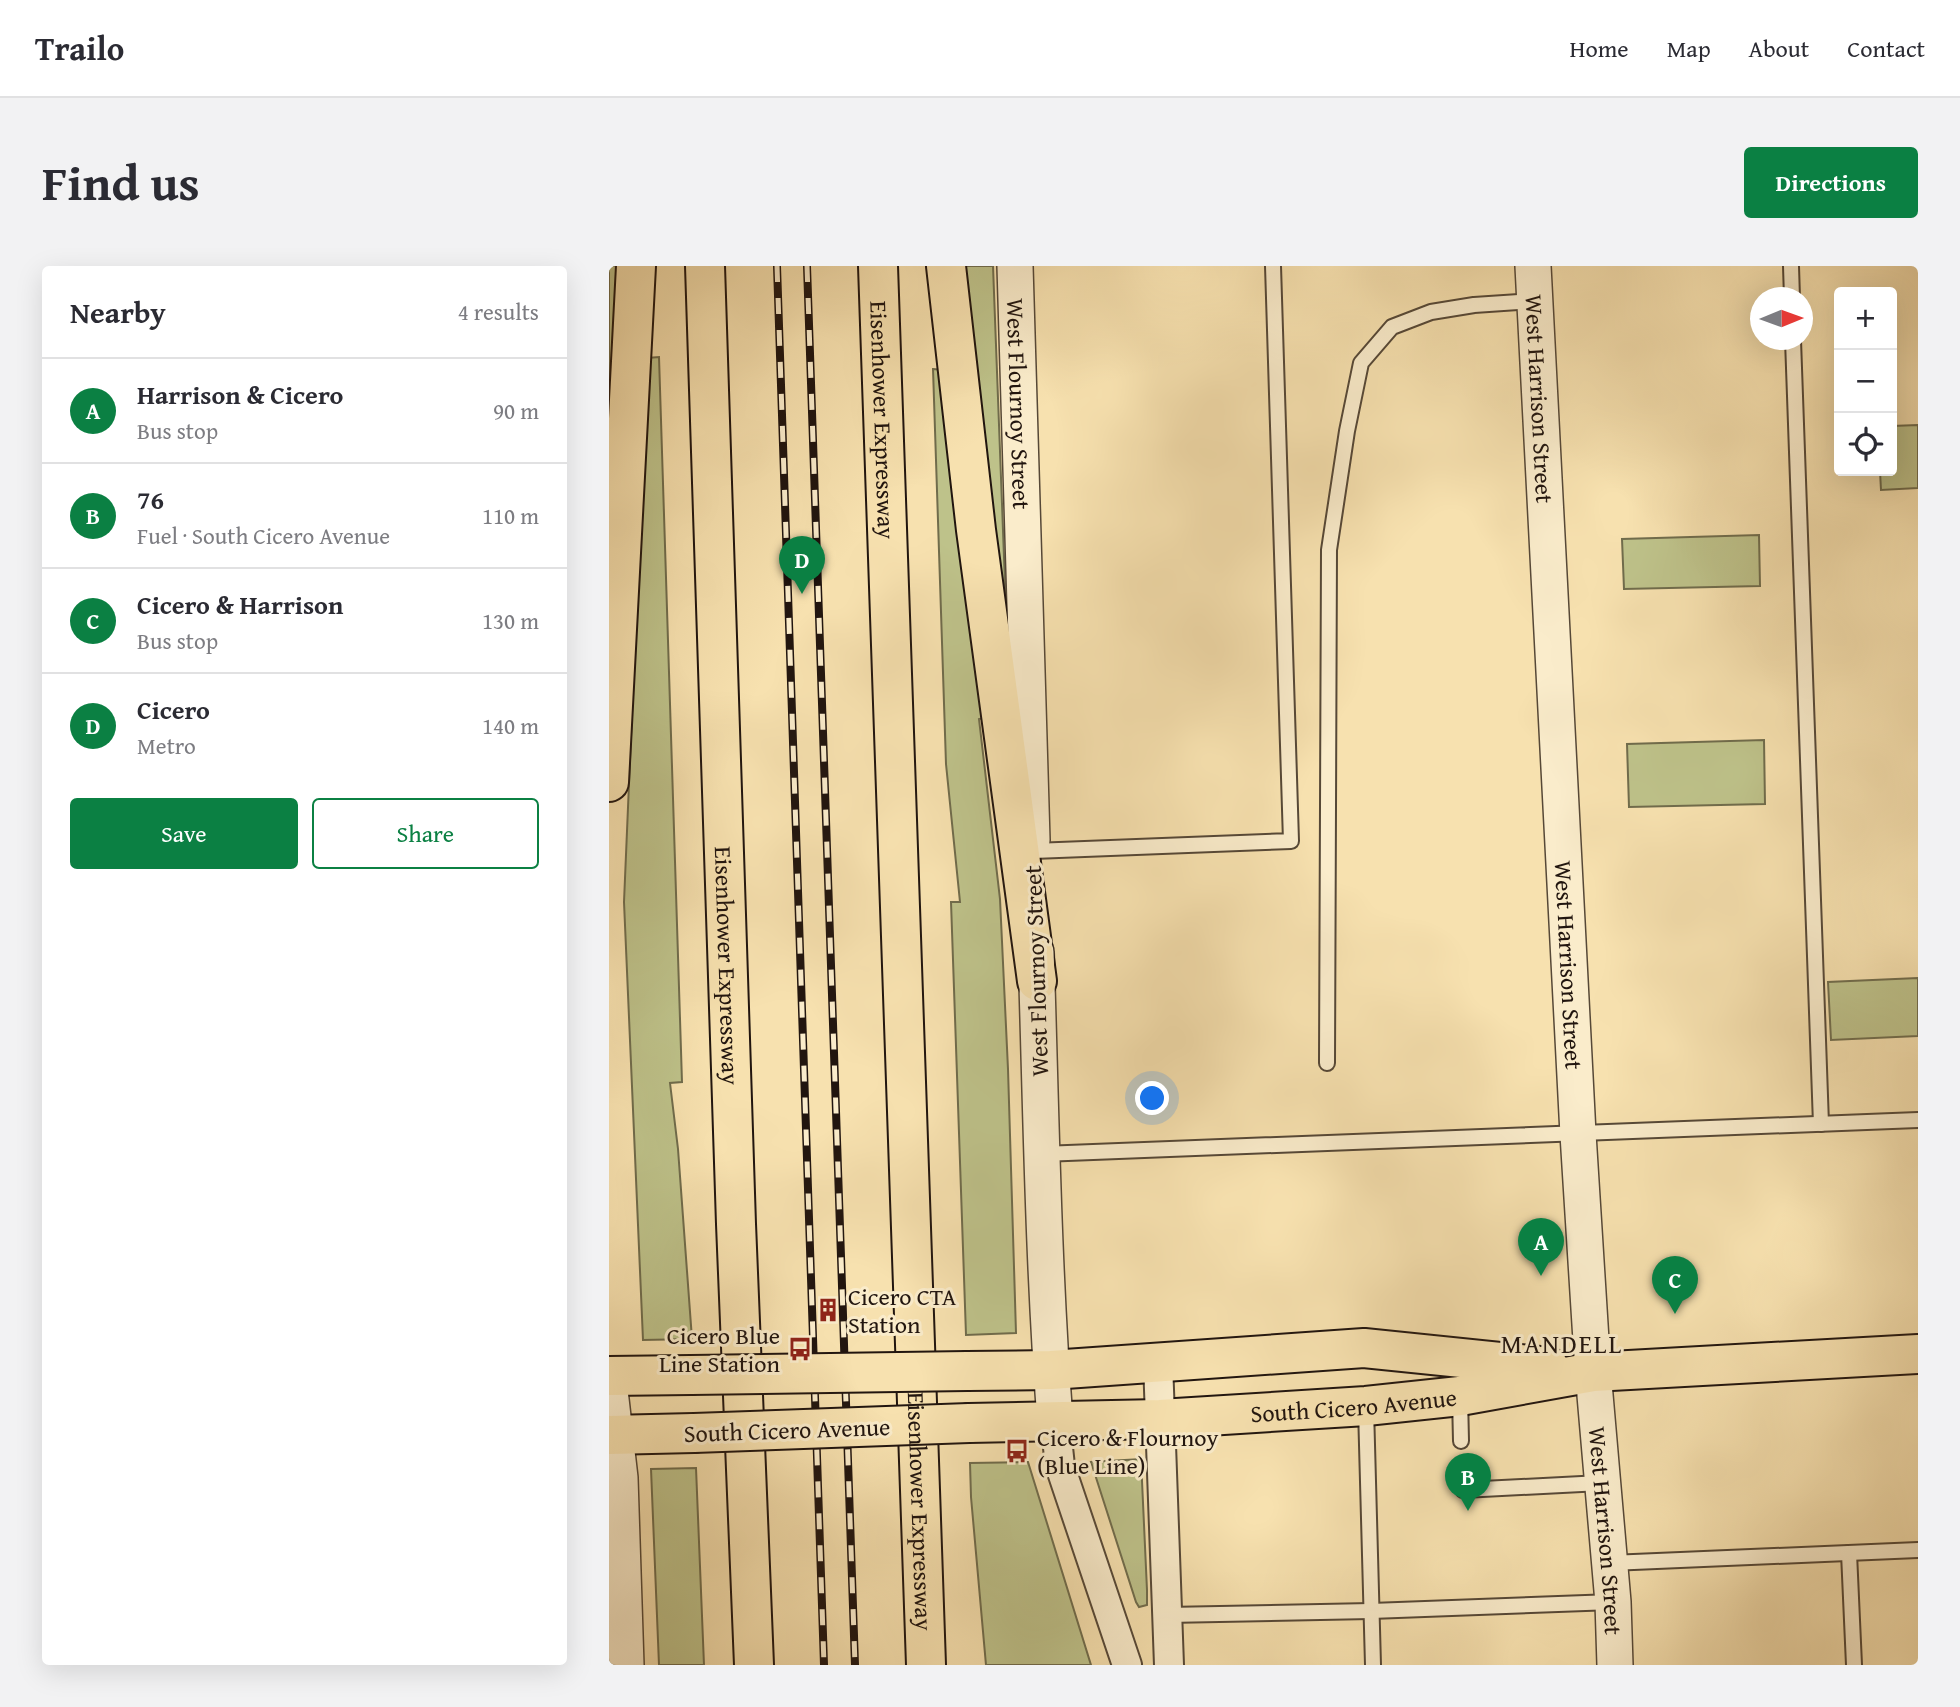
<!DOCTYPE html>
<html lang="en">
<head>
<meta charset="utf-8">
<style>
  :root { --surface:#fff; --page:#f2f2f3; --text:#2b2b33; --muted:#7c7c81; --line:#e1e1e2; --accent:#0b8043 }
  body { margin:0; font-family:"Gentium Book Plus",serif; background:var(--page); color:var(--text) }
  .controls { position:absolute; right:21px; top:21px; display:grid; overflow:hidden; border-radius:7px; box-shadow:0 7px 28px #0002 }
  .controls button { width:63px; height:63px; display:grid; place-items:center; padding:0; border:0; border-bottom:2px solid var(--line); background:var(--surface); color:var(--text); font:35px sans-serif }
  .compass { position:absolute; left:1141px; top:21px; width:63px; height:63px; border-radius:50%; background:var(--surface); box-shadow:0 7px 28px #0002; rotate:89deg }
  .you { position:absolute; left:544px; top:833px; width:24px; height:24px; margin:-18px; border:5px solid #fff; border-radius:50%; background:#1a73e8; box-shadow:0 0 0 10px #1a73e833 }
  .badge { display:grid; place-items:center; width:46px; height:46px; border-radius:50%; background:var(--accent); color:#fff; font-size:23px; font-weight:700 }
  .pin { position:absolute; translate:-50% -58px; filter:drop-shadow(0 2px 4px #0008) }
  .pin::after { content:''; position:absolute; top:37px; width:24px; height:21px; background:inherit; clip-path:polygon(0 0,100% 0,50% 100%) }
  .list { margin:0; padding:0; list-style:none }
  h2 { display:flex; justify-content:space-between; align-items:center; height:91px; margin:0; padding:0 28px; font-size:30px }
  h2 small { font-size:23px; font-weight:400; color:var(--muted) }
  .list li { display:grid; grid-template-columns:46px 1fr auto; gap:21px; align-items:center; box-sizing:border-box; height:105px; padding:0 28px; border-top:2px solid var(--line) }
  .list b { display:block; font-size:26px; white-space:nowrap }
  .list p { margin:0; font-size:23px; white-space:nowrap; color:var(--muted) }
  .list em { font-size:23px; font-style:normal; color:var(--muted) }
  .actions { display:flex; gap:14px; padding:21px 28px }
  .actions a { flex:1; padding:16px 0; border:2px solid var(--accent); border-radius:7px; text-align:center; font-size:24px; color:var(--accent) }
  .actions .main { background:var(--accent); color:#fff }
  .icon { flex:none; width:38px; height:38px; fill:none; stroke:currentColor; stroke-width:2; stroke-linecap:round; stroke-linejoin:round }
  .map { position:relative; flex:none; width:1309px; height:1399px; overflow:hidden; border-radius:7px }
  header { display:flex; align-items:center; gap:42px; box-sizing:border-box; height:98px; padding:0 35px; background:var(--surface); border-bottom:2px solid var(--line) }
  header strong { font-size:33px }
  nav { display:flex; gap:38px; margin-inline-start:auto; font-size:24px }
  .intro { display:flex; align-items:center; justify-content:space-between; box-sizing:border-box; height:168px; padding:0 42px }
  h1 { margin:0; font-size:49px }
  .button { padding:18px 32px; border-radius:7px; background:var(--accent); color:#fff; font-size:24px; font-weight:700 }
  main { display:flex; gap:42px; padding:0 42px }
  aside { flex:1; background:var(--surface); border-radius:7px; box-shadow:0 7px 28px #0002 }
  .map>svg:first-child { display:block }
  .green { fill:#bec28a; stroke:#706c4c; stroke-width:2 }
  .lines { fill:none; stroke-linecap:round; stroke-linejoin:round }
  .service-casing { stroke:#564837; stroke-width:18 }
  .minor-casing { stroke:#564837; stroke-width:32 }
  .tertiary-casing { stroke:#564837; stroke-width:38 }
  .primary-casing { stroke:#21150f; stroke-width:42 }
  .motorway-casing { stroke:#21150f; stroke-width:42 }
  .service { stroke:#faeccb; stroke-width:14 }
  .minor { stroke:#faeccb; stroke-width:28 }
  .tertiary { stroke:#faeccb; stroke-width:35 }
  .primary { stroke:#f7e1af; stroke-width:38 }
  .motorway { stroke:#f7e1af; stroke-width:38 }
  .rail-casing { stroke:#21150f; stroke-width:8 }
  .rail { stroke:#faeccb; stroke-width:5; stroke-dasharray:16; stroke-linecap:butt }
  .primary-bridge-casing { stroke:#21150f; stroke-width:42; stroke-linecap:butt }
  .primary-bridge { stroke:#f7e1af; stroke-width:38 }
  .labels { text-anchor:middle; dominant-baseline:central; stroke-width:6; stroke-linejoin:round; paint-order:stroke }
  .street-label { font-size:24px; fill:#21150f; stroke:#faeccb }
  .poi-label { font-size:24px; fill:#21150f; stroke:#faeccb; text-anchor:start }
  .neighbourhood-label { font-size:26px; letter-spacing:2px; fill:#21150f; stroke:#faeccb }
</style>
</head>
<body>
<header>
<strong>Trailo</strong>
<nav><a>Home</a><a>Map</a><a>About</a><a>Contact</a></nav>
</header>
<div class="intro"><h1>Find us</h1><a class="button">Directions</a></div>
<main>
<aside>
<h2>Nearby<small>4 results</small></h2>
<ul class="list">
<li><span class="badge">A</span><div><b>Harrison &amp; Cicero</b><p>Bus stop</p></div><em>90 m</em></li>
<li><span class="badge">B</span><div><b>76</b><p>Fuel · South Cicero Avenue</p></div><em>110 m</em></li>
<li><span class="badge">C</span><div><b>Cicero &amp; Harrison</b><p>Bus stop</p></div><em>130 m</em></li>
<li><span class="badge">D</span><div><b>Cicero</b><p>Metro</p></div><em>140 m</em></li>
</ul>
<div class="actions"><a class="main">Save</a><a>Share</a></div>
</aside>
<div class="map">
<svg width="1309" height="1399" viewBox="0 0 1309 1399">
  <rect width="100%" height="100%" fill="#f7e1af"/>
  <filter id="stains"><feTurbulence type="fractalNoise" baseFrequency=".00286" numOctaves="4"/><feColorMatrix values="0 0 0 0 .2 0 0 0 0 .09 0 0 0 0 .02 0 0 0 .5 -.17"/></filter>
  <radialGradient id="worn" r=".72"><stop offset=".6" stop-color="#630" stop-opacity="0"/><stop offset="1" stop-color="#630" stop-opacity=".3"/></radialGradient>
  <g class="green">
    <path d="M 0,0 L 12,0 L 0,212 Z"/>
    <path d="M 351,0 L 384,0 L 397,344 L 392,345 Z"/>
    <path d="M 50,91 L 73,816 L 61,817 L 69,883 L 83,1073 L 34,1074 L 15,636 L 38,92 Z"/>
    <path d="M 324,103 L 334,104 L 376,452 L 370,453 L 391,633 L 399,803 L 407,1067 L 357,1069 L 342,636 L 351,636 L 337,498 Z"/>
    <path d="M 1309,159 L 1309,222 L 1272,224 L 1271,205 L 1283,205 L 1283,160 Z"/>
    <path d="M 1150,269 L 1151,320 L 1015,323 L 1013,273 Z"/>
    <path d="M 1155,474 L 1156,538 L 1020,541 L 1018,478 Z"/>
    <path d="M 1309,712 L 1309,770 L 1222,774 L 1219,716 Z"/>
    <path d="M 532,1193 L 538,1324 L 538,1339 L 530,1341 L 527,1336 L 482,1196 Z"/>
    <path d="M 419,1196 L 482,1399 L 377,1399 L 362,1231 L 361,1197 Z"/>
    <path d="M 87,1202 L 95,1399 L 50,1399 L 42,1203 Z"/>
  </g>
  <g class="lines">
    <g class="service-casing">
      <g id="service">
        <path d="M 1182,0 L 1183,32"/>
        <path d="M 1184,74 L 1212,858"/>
        <path d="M 424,585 L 682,575 L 664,0"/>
        <path d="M 718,797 L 720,284 L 738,165 L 752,97 L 783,61 L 822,46 L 865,39 L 926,35"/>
        <path d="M 433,888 L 1309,854"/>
        <path d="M 851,1131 L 852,1175"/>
        <path d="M 757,1142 L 764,1399"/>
        <path d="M 853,1208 L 854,1224 L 992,1217"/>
        <path d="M 1240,1287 L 1245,1399"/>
        <path d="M 1001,1297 L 1309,1284"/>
        <path d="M 558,1349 L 762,1345 L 1004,1336"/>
      </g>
    </g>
    <g class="minor-casing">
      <g id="minor">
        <path d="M 549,1096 L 560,1399"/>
        <path d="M 446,1154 L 451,1200 L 518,1399"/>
      </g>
    </g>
    <g class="tertiary-casing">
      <g id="tertiary">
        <path id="s1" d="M 406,0 L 423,574"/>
        <path id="s2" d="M 924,0 L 969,868 L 984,1106 L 1004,1336 L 1006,1399"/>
        <path d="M 427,686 C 432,842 434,998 446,1154"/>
        <path d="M 0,1116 L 11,1212 L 17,1399"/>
      </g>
    </g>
    <g class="primary-casing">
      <g id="primary">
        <path d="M 358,1105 L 442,1104 L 755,1082 L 940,1101"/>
        <path d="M 0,1110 L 82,1109"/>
        <path id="s3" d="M 360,1157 L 551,1153 L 757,1140 L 851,1130 L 984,1106 L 1309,1088"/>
        <path d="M 0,1169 L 85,1167"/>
      </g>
    </g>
    <g class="motorway-casing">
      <g id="motorway">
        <path id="s4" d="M 96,0 L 127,958 L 145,1399"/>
        <path id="s5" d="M 269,0 L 317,1399"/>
        <path d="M 337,0 L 367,264 L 428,715"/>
        <path d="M 0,516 L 27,0"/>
      </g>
    </g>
    <use href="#service" class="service"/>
    <use href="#minor" class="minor"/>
    <use href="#tertiary" class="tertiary"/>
    <use href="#primary" class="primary"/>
    <use href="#motorway" class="motorway"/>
    <g class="rail-casing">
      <g id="rail">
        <path d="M 168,0 L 215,1399"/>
        <path d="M 198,0 L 246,1399"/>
      </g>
    </g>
    <use href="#rail" class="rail"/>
    <g class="primary-bridge-casing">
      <g id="primary-bridge">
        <path d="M 82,1109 L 358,1105"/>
        <path d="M 85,1167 L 360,1157"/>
      </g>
    </g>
    <use href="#primary-bridge" class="primary-bridge"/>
  </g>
  <defs>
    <g id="building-bare" transform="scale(1.89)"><path d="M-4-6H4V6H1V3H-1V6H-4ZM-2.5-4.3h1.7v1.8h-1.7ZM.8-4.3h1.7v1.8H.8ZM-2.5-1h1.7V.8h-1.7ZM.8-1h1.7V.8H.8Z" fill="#8f2418" stroke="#faeccb" stroke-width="2.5" paint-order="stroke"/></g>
    <g id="bus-bare" transform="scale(1.89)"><path d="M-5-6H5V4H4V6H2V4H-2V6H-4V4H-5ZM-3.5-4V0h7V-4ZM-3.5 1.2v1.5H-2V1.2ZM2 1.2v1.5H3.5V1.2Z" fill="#8f2418" stroke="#faeccb" stroke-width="2.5" paint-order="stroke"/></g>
  </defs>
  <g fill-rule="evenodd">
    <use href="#building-bare" x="219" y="1044"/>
    <use href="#bus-bare" x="191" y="1083"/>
    <use href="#bus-bare" x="408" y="1185"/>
  </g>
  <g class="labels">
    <g class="street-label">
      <text stroke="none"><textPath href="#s2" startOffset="133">West Harrison Street</textPath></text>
      <text stroke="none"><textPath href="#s1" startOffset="138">West Flournoy Street</textPath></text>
      <text stroke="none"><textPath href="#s5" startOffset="154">Eisenhower Expressway</textPath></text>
      <text stroke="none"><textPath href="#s4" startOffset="700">Eisenhower Expressway</textPath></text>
      <text stroke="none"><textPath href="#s2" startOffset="700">West Harrison Street</textPath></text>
      <text transform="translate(427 705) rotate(-92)">West Flournoy Street</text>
      <text stroke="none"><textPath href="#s3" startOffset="385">South Cicero Avenue</textPath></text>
      <text transform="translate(178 1164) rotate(-2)">South Cicero Avenue</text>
      <text stroke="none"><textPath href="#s5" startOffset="1246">Eisenhower Expressway</textPath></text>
      <text stroke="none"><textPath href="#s2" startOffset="1267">West Harrison Street</textPath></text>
    </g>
    <g class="poi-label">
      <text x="239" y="1030">Cicero CTA<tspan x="239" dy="28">Station</tspan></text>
      <text x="171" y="1069" text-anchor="end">Cicero Blue<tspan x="171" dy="28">Line Station</tspan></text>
      <text x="428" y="1171">Cicero &amp; Flournoy<tspan x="428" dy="28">(Blue Line)</tspan></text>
    </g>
    <g class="neighbourhood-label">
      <text x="953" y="1077">MANDELL</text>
    </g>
  </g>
  <rect width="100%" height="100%" filter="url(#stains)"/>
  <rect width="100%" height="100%" fill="url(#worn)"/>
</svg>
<div class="controls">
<button>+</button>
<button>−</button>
<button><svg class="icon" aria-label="locate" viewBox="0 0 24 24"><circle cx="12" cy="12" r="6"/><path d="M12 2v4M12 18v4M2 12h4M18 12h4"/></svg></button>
</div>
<svg class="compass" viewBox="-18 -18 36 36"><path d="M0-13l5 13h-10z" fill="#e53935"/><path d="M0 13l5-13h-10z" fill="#7c7c81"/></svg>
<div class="you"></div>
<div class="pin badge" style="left:932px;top:1010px">A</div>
<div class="pin badge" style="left:859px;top:1245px">B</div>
<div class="pin badge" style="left:1066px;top:1048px">C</div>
<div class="pin badge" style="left:193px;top:328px">D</div>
</div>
</main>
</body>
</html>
